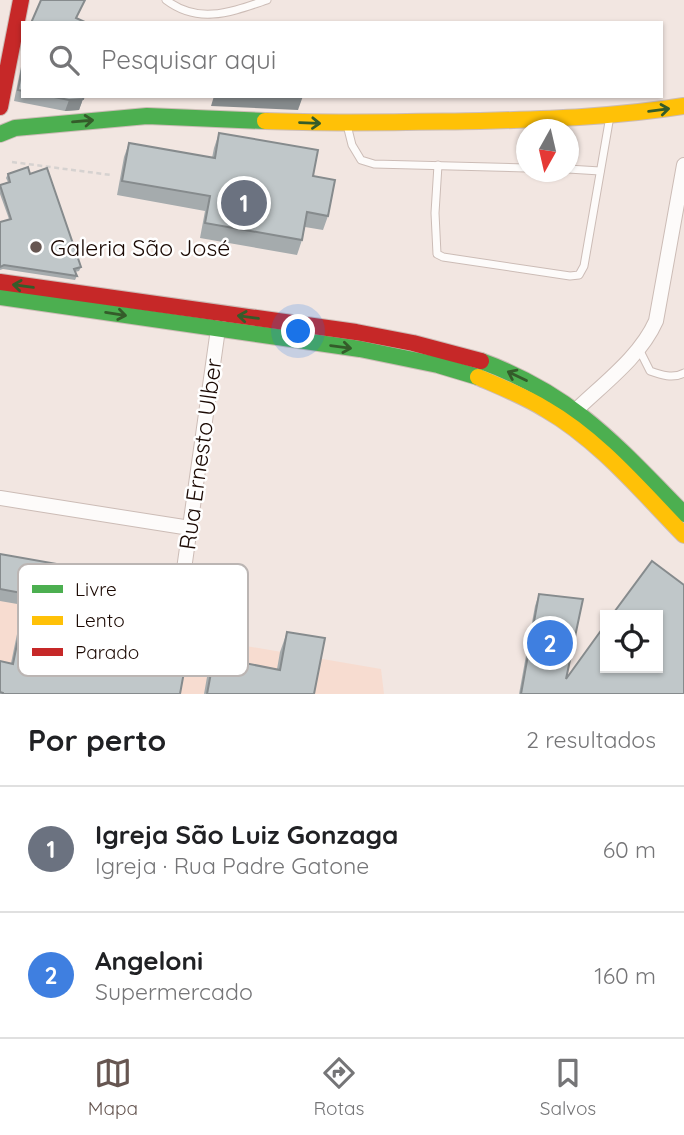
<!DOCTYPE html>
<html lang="pt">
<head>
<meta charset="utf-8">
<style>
  :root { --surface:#fff; --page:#f2f2f2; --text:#202124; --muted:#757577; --line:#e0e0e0; --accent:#665651 }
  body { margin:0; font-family:Quicksand,sans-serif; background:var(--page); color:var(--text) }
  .controls { position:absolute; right:21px; bottom:21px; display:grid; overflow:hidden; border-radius:0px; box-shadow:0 2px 5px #0004 }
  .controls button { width:63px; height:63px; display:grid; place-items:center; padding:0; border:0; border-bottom:2px solid var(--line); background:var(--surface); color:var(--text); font:35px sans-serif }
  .compass { position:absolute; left:516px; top:119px; width:63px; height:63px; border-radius:50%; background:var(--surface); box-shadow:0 2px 5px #0004; rotate:188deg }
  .you { position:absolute; left:299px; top:332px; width:24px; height:24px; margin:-18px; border:5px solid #fff; border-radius:50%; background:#1a73e8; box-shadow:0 0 0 10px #1a73e833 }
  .badge { display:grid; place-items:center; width:46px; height:46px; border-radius:50%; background:var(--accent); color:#fff; font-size:23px; font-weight:700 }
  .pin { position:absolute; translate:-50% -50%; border:4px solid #fff; box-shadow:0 2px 7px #0006 }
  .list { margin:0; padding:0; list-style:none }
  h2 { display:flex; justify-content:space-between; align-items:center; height:91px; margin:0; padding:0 28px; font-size:30px }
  h2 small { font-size:23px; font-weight:400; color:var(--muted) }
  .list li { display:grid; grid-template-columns:46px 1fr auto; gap:21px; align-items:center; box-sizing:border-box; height:126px; padding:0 28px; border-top:2px solid var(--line) }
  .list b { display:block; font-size:26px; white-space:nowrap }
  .list p { margin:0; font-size:23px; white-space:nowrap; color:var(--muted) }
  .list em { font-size:23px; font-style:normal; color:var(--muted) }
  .icon { flex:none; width:38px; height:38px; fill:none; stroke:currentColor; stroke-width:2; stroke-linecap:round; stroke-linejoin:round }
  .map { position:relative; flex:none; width:684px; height:694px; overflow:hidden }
  .search { position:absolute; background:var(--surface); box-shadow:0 2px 5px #0004; left:21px; right:21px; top:21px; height:77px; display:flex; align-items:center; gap:18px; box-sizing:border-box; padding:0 24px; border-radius:0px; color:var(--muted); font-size:26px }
  .sheet { height:343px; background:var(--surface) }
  nav { display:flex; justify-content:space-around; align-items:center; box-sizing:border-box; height:98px; border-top:2px solid var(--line); background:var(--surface); font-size:19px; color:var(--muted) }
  nav a { display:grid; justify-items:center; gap:4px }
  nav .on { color:var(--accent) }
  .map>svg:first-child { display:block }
  .built { fill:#f7dcd0 }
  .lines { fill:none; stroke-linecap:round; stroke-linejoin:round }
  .lane-casing { stroke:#ccbcb6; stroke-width:9 }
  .street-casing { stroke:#ccbcb6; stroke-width:16 }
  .fast-casing { stroke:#ccbcb6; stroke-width:18 }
  .slow-casing { stroke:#ccbcb6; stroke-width:18 }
  .jam-casing { stroke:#ccbcb6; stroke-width:18 }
  .path { stroke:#d6d2d0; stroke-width:2.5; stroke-dasharray:5 3.5; stroke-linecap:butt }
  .lane { stroke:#fdfbfa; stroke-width:7 }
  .street { stroke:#fdfbfa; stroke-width:14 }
  .fast { stroke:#4caf50; stroke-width:16 }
  .slow { stroke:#ffc107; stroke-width:16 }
  .jam { stroke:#c62828; stroke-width:16 }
  .wall { fill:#a5abad }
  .shaded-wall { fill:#868b8d }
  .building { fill:#c0c7c9; stroke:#868b8d; stroke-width:2 }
  .oneway { stroke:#345c2a }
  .poi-dot { fill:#665651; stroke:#fff; stroke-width:2.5 }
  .labels { text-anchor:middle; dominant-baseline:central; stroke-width:5; stroke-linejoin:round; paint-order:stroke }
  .poi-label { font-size:23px; fill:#1b0903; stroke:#fff; text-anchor:start }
  .street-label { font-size:23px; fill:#1b0903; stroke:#fff }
  .key { fill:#fff; stroke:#bbb5b3; stroke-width:2 }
  .key-label { font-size:19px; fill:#1b0903 }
</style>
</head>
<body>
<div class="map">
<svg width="684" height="694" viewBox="0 0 684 694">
  <rect width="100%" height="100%" fill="#f2e6e1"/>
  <path class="built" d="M 0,566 L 80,617 L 96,656 L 182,672 L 188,636 L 381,669 L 384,694 L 0,694 Z"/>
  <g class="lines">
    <g class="lane-casing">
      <g id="lane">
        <path d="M 166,0 C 199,25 231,12 267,0"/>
        <path d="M 347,125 L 352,145 L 361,160 L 374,164 L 526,168"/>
        <path d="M 438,165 L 435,213 L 437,254 L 443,257 L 570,276 L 579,275 L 584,266 L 610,116"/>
        <path d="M 568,169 L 600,171"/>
        <path d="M 639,349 L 650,371 C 661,375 673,379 684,373"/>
      </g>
    </g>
    <g class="street-casing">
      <g id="street">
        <path d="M 571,415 C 600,386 639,359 656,321 L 684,165"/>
        <path d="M 0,498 L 190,528"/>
        <path d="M 171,661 L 219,322"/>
      </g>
    </g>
    <g class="fast-casing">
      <g id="fast">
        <path d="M 0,134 L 15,128 L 147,116 L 265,121"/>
        <path d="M 0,297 L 360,349 L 438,365 L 478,377"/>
        <path d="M 481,361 C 574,395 617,446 684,514"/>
      </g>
    </g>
    <g class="slow-casing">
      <g id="slow">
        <path d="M 265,121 C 337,124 408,122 480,121 C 549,119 616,117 684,106"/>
        <path d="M 478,377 C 501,387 524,396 545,409 C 599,440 641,491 684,535"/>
      </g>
    </g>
    <g class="jam-casing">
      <g id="jam">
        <path d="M 0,107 L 21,0"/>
        <path d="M 0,282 L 356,332 L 413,343 L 481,361"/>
      </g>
    </g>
    <path class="path" d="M 12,162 L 111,175"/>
    <use href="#lane" class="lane"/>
    <use href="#street" class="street"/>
    <use href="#fast" class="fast"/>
    <use href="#slow" class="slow"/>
    <use href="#jam" class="jam"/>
  </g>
  <g class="wall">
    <path d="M 23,57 L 23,96 L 84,96 L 79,110 L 65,111 L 14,101 Z"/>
    <path d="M 219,133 L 313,176 L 328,216 L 323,230 L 305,227 L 302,240 L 297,255 L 200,238 L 205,211 L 117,195 L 124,157 L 129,143 L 212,158 L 214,148 Z"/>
    <path d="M 8,174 L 30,174 L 81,267 L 79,271 L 75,272 L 77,276 L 75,280 L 3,269 L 0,270 L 0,222 L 9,219 L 0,194 L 0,185 L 8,182 L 6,178 Z"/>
    <path d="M 0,554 L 84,606 L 100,645 L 180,694 L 0,694 L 0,661 L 11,663 L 23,605 L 0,601 Z"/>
    <path d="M 539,594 L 566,679 L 684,694 L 519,694 L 535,606 Z"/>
    <path d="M 287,632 L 314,694 L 204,694 L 207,677 L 214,657 L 277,669 L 280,652 Z"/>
  </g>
  <g class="shaded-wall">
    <path d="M 214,96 L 303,96 L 298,110 L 211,106 Z"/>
    <path d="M 83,99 L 79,110 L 65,111 L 69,100 Z"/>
  </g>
  <g class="building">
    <path d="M 41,0 L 85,0 L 76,18 L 87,23 L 31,23 Z"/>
    <path d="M 23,64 L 23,91 L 18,90 Z"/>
    <path d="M 49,96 L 84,96 L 83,99 L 69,100 Z"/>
    <path d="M 219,133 L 318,150 L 313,176 L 335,180 L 328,216 L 307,212 L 302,240 L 205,223 L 210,196 L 122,181 L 129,143 L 215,158 Z"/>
    <path d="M 28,167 L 30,174 L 47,168 L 81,267 L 74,269 L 77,276 L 4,265 L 0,267 L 0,222 L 11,219 L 0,185 L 10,182 L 8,174 Z"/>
    <path d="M 0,554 L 91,570 L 84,606 L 106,610 L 100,645 L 186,661 L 180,694 L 3,694 L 3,693 L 0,692 L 0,661 L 13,664 L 27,594 L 0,589 Z"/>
    <path d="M 652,561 L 684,585 L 684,694 L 521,694 L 539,594 L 583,599 L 566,679 L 605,625 L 605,668 L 658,668 L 658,615 L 612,615 Z"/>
    <path d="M 287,632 L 325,638 L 314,694 L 207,694 L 214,657 L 280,670 Z"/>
  </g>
  <defs><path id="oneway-shaft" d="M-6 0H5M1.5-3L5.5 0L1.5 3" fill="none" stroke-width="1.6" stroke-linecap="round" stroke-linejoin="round" transform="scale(1.75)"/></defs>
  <g class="oneway">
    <use href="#oneway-shaft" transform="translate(659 110) rotate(-7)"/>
    <use href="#oneway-shaft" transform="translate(83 121) rotate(-5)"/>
    <use href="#oneway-shaft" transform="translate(310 123) rotate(2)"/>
    <use href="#oneway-shaft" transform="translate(23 286) rotate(-172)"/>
    <use href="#oneway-shaft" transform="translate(116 314) rotate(9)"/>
    <use href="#oneway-shaft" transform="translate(248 317) rotate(-172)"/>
    <use href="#oneway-shaft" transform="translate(341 347) rotate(8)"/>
    <use href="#oneway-shaft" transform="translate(517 376) rotate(-154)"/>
  </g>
  <circle class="poi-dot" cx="36" cy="247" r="7"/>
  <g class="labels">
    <g class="poi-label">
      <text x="50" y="247">Galeria São José</text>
    </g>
    <g class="street-label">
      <text transform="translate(200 454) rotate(-82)">Rua Ernesto Ulber</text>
    </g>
  </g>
  <rect x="18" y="564" width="230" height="112" rx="10" class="key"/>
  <rect x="32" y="585" width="31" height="8" fill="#4caf50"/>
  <rect x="32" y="616" width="31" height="9" fill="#ffc107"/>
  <rect x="32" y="648" width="31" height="8" fill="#c62828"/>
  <g class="key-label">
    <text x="75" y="596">Livre</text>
    <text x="75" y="627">Lento</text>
    <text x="75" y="659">Parado</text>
  </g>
</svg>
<div class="controls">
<button><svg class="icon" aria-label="locate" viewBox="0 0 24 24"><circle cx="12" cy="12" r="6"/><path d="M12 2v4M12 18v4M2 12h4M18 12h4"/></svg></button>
</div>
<svg class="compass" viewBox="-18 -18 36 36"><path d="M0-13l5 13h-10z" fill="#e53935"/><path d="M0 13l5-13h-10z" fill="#757577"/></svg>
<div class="you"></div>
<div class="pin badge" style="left:244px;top:203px;background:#6b7280">1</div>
<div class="pin badge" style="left:550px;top:643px;background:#3f7fe0">2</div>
<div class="search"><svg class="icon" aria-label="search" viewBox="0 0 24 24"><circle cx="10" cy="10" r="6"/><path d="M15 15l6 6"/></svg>Pesquisar aqui</div>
</div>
<section class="sheet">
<h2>Por perto<small>2 resultados</small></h2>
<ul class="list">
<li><span class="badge" style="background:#6b7280">1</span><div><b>Igreja São Luiz Gonzaga</b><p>Igreja · Rua Padre Gatone</p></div><em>60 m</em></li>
<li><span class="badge" style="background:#3f7fe0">2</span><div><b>Angeloni</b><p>Supermercado</p></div><em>160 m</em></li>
</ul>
</section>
<nav>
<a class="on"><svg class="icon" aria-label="map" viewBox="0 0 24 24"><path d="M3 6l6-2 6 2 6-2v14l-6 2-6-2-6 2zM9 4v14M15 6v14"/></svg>Mapa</a>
<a><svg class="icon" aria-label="directions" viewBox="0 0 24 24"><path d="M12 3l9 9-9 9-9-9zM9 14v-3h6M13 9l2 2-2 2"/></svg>Rotas</a>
<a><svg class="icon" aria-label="saved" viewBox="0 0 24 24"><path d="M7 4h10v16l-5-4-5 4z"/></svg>Salvos</a>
</nav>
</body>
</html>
